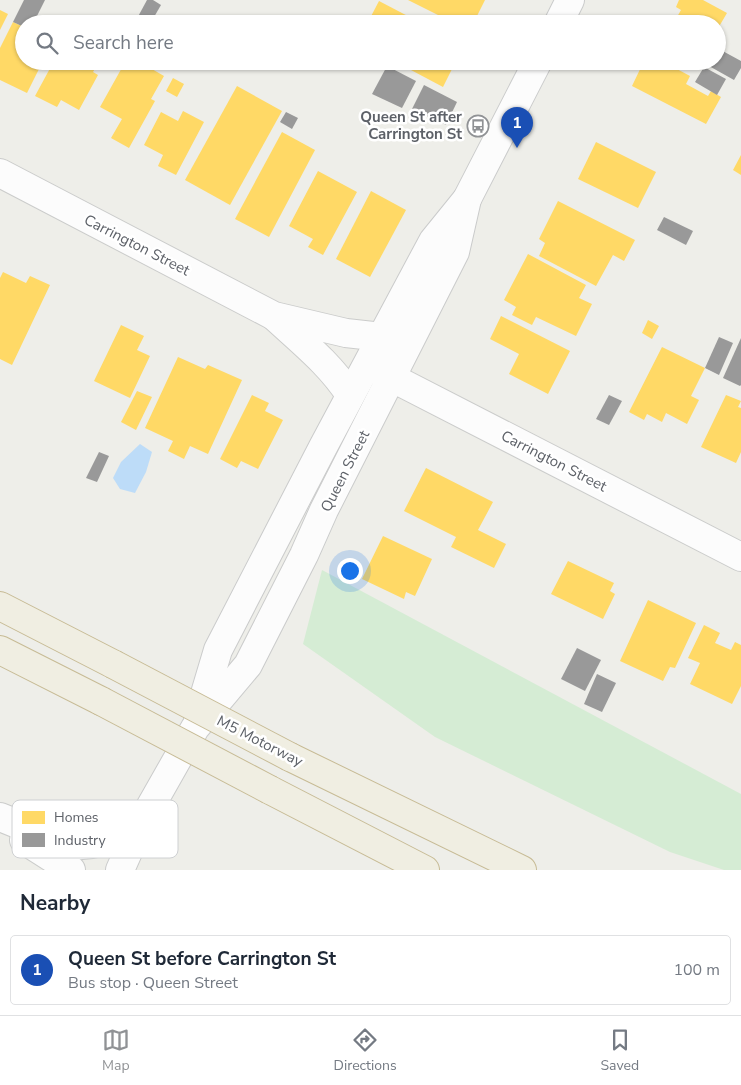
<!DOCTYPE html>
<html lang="en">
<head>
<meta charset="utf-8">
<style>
  :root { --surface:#fff; --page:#f2f2f3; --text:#1f2937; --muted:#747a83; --line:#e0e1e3; --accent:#909295 }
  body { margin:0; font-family:"Nunito Sans",sans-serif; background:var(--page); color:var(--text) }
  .you { position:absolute; left:349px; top:570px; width:18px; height:18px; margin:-12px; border:4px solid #fff; border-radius:50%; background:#1a73e8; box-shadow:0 0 0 8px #1a73e833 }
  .badge { display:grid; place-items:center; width:32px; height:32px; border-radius:50%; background:var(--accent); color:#fff; font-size:16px; font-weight:700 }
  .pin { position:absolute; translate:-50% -41px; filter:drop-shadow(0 1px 2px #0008) }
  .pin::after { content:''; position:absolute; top:26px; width:18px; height:15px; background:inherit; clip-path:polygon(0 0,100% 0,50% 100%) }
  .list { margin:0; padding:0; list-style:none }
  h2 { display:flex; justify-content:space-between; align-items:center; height:65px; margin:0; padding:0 20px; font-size:21px }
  h2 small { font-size:16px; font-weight:400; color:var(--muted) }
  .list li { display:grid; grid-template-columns:32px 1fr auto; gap:15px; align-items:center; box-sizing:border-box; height:70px; margin:0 10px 10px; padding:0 10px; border:1px solid var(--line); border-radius:5px }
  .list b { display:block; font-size:19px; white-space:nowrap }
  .list p { margin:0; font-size:16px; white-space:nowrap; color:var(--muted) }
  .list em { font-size:16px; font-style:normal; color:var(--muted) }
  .icon { flex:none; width:28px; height:28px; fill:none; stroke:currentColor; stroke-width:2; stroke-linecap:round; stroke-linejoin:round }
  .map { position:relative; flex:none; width:741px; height:870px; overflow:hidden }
  .search { position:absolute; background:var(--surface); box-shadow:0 1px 4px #0004; left:15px; right:15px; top:15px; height:55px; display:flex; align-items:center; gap:12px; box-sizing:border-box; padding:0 18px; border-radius:28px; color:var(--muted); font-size:19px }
  .sheet { height:145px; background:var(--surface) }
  nav { display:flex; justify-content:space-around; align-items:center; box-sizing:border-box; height:70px; border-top:1px solid var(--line); background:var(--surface); font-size:14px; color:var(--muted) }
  nav a { display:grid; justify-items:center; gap:2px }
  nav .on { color:var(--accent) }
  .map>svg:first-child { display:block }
  .green { fill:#d5ecd4 }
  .water { fill:#bddcf8 }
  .homes { fill:#ffd966 }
  .industry { fill:#999 }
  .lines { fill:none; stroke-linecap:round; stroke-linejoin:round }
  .street-casing { stroke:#cbcccb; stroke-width:30 }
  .secondary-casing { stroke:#cacbcb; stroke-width:30 }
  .highway-casing { stroke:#c7bb95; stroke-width:30 }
  .street { stroke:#fcfcfc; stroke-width:28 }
  .secondary { stroke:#fcfcfc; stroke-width:28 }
  .highway { stroke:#f0eee2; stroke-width:28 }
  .highway-bridge-casing { stroke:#c7bb95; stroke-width:30; stroke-linecap:butt }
  .highway-bridge { stroke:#f0eee2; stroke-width:28 }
  .labels { text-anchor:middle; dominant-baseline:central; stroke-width:5; stroke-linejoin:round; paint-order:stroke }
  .poi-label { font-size:15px; font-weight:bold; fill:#5d6168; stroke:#fff; text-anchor:end }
  .street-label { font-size:15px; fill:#5d6168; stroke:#fff }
  .key { fill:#fff; stroke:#ced0d2; stroke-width:1 }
  .key-label { font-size:14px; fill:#5d6168 }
</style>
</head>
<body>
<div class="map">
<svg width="741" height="870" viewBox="0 0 741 870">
  <rect width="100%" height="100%" fill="#eeeee9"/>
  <path class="green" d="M 322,570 L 741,794 L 741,870 L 724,870 L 670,852 L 435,737 L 303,644 Z"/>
  <path class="water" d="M 140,444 L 152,452 L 146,472 L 135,493 L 120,489 L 113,478 L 121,462 Z"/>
  <g class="homes">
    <path d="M 408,0 L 485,0 L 473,24 L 456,24 Z"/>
    <path d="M 679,0 L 703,0 L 727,13 L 717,30 L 717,24 L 673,24 L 681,10 L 676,7 Z"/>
    <path d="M 379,1 L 423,24 L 367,24 Z"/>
    <path d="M 0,10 L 8,14 L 0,30 Z"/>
    <path d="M 13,22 L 24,27 L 24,61 L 43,61 L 27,93 L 0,80 L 0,48 Z"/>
    <path d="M 54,61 L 99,61 L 93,72 L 98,75 L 79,110 L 61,100 L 57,107 L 35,96 Z"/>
    <path d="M 133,61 L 138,61 L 164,76 L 151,99 L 155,101 L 129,148 L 111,138 L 122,119 L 100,107 L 124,64 L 130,67 Z"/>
    <path d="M 394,61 L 456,61 L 443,87 Z"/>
    <path d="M 644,61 L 662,61 L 690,76 L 686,84 L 708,96 L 711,91 L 721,97 L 706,124 L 632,86 Z"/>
    <path d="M 173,78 L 184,84 L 177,97 L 166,91 Z"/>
    <path d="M 237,86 L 282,111 L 230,205 L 185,180 Z"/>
    <path d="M 183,111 L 204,122 L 176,175 L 158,166 L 163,155 L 144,145 L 161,112 L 178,121 Z"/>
    <path d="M 282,132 L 315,150 L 269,237 L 235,219 Z"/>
    <path d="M 596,142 L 656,172 L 638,208 L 578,179 Z"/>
    <path d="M 741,155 L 741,175 L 733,170 Z"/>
    <path d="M 318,171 L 357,192 L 323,255 L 308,247 L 313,239 L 289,226 Z"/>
    <path d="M 371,191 L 406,210 L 370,277 L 336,259 Z"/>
    <path d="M 558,201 L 635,240 L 624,261 L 613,255 L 596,286 L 539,256 L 545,243 L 539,239 Z"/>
    <path d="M 528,254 L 586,285 L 579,298 L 592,304 L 576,336 L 536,317 L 532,325 L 512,315 L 516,307 L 504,300 Z"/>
    <path d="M 3,272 L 26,283 L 30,276 L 50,285 L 12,365 L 0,359 L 0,278 Z"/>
    <path d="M 501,316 L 570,351 L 548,394 L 509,374 L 519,354 L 490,339 Z"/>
    <path d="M 648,320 L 659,326 L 652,339 L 642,333 Z"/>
    <path d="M 121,325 L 144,336 L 137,350 L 150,356 L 130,398 L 94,381 Z"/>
    <path d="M 662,347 L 705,368 L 691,396 L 699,400 L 687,424 L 666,413 L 662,422 L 647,414 L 644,420 L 629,412 Z"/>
    <path d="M 178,357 L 205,369 L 208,365 L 242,380 L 208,454 L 190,446 L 184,459 L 168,451 L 173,441 L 145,428 Z"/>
    <path d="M 137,391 L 152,397 L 136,430 L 121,422 Z"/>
    <path d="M 252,395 L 269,403 L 265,411 L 283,420 L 258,469 L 241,461 L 237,468 L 220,459 Z"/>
    <path d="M 726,395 L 741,401 L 738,407 L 741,408 L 741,452 L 736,463 L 701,447 Z"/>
    <path d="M 426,468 L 493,502 L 478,530 L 506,544 L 494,568 L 451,547 L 456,537 L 404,511 Z"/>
    <path d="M 383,536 L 432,559 L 415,596 L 406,592 L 404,599 L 362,579 Z"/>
    <path d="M 568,561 L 614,583 L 610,591 L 615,594 L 603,619 L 551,594 Z"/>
    <path d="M 648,600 L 696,623 L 675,668 L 670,667 L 663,681 L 620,661 Z"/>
    <path d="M 704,625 L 720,633 L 715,643 L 731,650 L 735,642 L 741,645 L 741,686 L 732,704 L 690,684 L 700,663 L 688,658 Z"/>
  </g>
  <g class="industry">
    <path d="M 24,0 L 45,0 L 33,24 L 24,24 L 24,27 L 13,22 Z"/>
    <path d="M 147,0 L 153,0 L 161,5 L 150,24 L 134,24 Z"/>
    <path d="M 719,49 L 741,61 L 741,68 L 734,80 L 709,66 L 712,61 L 717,61 Z"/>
    <path d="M 387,66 L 416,81 L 402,108 L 372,94 Z"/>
    <path d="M 704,67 L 726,79 L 717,95 L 695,82 Z"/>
    <path d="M 424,85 L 457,102 L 446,125 L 412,109 Z"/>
    <path d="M 286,112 L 298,118 L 292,129 L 280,122 Z"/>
    <path d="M 664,217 L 693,231 L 686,245 L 657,230 Z"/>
    <path d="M 719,337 L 733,343 L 719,375 L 705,368 Z"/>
    <path d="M 741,338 L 741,385 L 740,386 L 723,378 Z"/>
    <path d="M 609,395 L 622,401 L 609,425 L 596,419 Z"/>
    <path d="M 99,452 L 109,456 L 97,482 L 86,478 Z"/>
    <path d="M 577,648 L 601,660 L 585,691 L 561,679 Z"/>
    <path d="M 597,674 L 616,683 L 602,712 L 584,704 Z"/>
  </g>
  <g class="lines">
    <g class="street-casing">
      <g id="street">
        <path d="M 0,173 L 274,316 L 346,333 L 382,337"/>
        <path d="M 275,317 C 302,342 330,364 350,395"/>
        <path d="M 371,367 L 741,557"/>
        <path d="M 0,817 L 67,844 C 96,849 115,837 140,825"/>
        <path d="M 24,840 L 71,870"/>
      </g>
    </g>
    <g class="secondary-casing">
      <g id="secondary">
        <path d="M 558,24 L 570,0"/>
        <path d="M 198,717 L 218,650 L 323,447 L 433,241 L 467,199 L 538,61"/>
        <path d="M 120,870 L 140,825 L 195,728 L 248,665 L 304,555 L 324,510 L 455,252 L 467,199"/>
      </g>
    </g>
    <g class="highway-casing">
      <g id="highway">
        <path d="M 0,606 L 113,664"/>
        <path d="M 0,650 L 101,701"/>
        <path d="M 290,757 L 522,870"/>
        <path d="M 270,790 L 425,870"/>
      </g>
    </g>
    <use href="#street" class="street"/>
    <use href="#secondary" class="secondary"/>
    <use href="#highway" class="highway"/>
    <g class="highway-bridge-casing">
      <g id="highway-bridge">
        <path d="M 113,664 L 290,757"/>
        <path d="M 101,701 L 270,790"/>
      </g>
    </g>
    <use href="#highway-bridge" class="highway-bridge"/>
  </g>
  <defs>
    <g id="bus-ring" transform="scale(1.125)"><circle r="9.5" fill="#fff" stroke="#909295" stroke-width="1.5"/><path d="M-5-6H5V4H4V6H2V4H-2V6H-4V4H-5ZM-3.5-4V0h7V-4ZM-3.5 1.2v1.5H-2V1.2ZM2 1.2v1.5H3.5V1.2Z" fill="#909295"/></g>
  </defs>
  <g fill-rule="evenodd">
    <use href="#bus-ring" x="478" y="126"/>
  </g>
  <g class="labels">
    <g class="poi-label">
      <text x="462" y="117">Queen St after<tspan x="462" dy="17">Carrington St</tspan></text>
    </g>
    <g class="street-label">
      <text transform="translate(137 245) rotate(27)">Carrington Street</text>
      <text transform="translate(554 461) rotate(27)">Carrington Street</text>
      <text transform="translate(345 471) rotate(-63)">Queen Street</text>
      <text transform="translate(260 741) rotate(27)">M5 Motorway</text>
    </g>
  </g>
  <rect x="12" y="800" width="166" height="58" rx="8" class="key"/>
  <rect x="22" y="811" width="23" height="13" fill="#ffd966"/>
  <rect x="22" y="833" width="23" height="14" fill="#999"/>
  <g class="key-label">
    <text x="54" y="822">Homes</text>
    <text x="54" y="845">Industry</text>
  </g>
</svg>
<div class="you"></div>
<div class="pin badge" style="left:517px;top:148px;background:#1a4fb4">1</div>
<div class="search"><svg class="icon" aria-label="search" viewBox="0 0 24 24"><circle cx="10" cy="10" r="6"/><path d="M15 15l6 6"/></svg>Search here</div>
</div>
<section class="sheet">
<h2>Nearby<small></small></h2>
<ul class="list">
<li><span class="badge" style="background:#1a4fb4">1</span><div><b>Queen St before Carrington St</b><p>Bus stop · Queen Street</p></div><em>100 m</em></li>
</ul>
</section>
<nav>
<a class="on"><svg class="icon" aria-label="map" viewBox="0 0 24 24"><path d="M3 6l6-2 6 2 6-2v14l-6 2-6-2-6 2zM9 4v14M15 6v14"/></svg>Map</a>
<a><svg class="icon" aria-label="directions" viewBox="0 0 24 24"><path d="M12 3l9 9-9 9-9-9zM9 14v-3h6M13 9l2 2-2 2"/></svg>Directions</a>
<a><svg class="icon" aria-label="saved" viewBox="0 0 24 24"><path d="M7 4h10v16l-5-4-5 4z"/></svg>Saved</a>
</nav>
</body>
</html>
